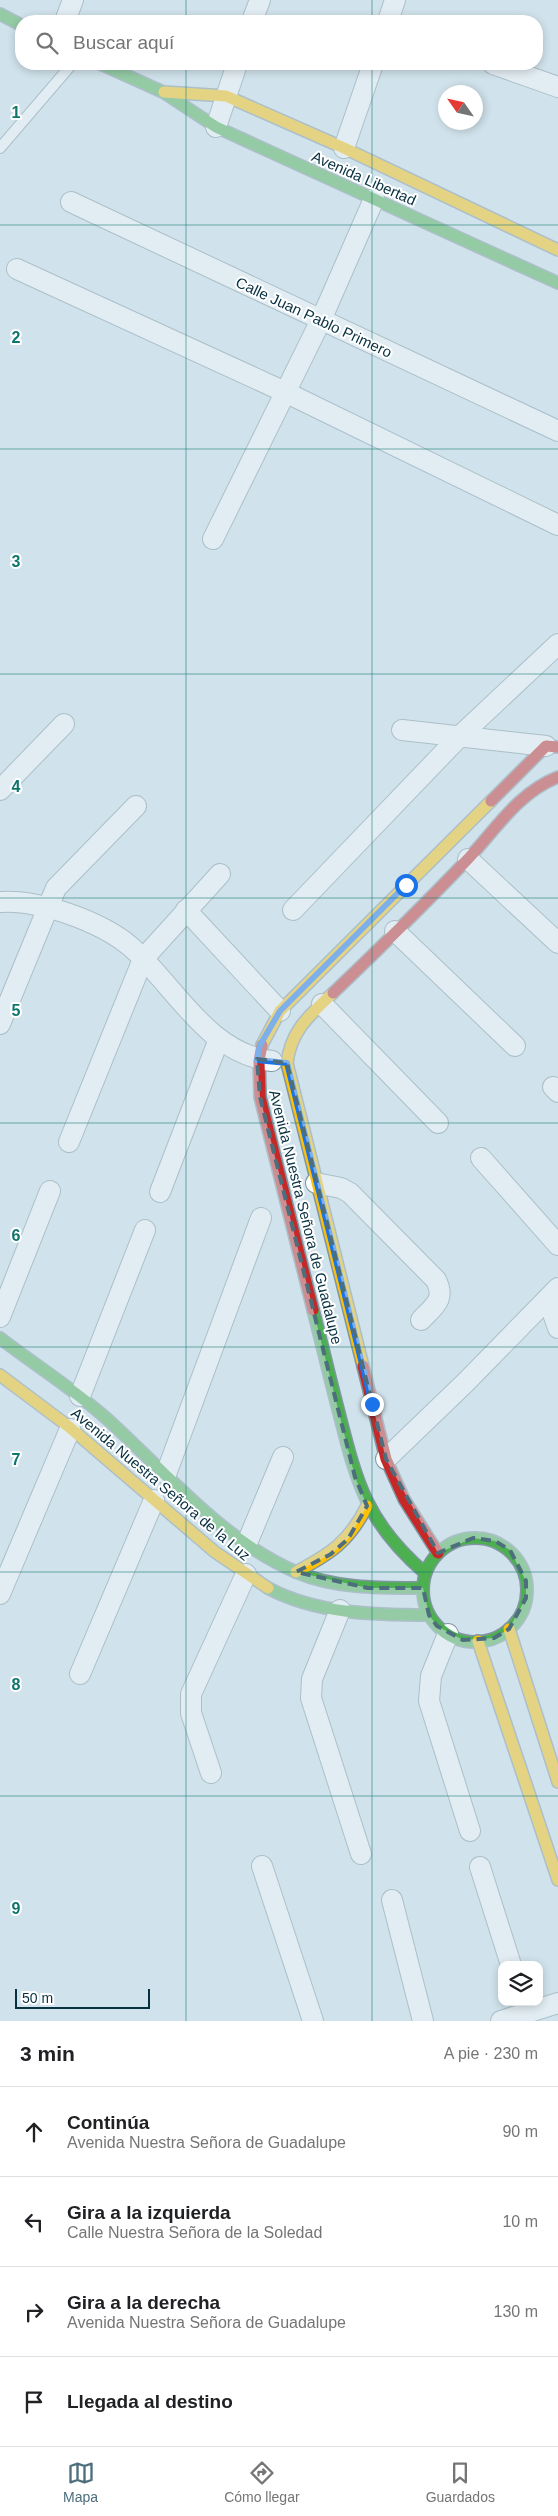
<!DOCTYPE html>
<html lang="es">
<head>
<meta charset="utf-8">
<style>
  :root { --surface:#fff; --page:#f2f2f2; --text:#202124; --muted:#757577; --line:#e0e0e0; --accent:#4d6e7c }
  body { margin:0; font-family:Helvetica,sans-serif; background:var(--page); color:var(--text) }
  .controls { position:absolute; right:15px; bottom:15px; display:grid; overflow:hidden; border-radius:10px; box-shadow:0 2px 8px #0003 }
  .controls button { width:45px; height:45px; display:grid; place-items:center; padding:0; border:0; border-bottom:1px solid var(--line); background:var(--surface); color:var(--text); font:25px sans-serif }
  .compass { position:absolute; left:438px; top:85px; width:45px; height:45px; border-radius:50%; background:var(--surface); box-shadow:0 2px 8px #0003; rotate:304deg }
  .scale { position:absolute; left:15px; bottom:12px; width:135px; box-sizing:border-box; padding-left:5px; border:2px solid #073041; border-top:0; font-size:14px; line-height:18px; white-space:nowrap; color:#073041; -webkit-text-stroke:4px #fff; paint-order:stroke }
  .stop { position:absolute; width:15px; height:15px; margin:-11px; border:4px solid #1a73e8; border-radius:50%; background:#fff }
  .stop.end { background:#1a73e8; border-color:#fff; box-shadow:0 1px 5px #0008 }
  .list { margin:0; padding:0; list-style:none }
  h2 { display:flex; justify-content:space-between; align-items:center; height:65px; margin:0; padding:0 20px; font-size:21px }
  h2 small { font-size:16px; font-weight:400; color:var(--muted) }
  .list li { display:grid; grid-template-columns:32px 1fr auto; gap:15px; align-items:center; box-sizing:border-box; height:90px; padding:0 20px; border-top:1px solid var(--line) }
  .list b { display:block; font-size:19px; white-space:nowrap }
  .list p { margin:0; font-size:16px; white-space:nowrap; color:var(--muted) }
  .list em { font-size:16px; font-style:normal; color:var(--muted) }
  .icon { flex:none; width:28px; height:28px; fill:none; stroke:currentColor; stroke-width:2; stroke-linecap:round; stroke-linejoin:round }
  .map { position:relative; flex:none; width:558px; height:2021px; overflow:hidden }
  .search { position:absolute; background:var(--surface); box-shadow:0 2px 8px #0003; left:15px; right:15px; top:15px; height:55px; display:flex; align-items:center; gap:12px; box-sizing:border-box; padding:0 18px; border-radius:20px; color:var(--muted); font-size:19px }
  .sheet { height:425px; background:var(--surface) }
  nav { display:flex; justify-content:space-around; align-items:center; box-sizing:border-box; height:70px; border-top:1px solid var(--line); background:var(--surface); font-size:14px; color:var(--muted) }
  nav a { display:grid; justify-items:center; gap:2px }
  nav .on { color:var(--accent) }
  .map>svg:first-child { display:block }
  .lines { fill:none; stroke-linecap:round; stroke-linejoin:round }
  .lane-casing { stroke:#8096a0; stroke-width:12 }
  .street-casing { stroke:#8096a0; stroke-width:22 }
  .fast-casing { stroke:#8096a0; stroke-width:14 }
  .slow-casing { stroke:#8096a0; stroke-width:14 }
  .jam-casing { stroke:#8096a0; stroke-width:14 }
  .lane { stroke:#f8fbfc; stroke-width:10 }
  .street { stroke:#f8fbfc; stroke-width:20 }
  .fast { stroke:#4caf50; stroke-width:11 }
  .slow { stroke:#ffc107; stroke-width:11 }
  .jam { stroke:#c62828; stroke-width:11 }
  .route { stroke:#1a73e8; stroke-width:6 }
  .marked { fill:none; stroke:#4d6e7c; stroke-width:4; stroke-dasharray:10 6; stroke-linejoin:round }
  .grid { fill:none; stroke:#0f766e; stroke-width:1; stroke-opacity:0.55 }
  .labels { text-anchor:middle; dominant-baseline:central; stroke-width:4; stroke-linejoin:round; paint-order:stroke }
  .street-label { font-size:15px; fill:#073041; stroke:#fff }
  .grid-label { font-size:16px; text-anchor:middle; font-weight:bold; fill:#0f766e; stroke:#fff; stroke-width:4; stroke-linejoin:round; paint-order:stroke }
</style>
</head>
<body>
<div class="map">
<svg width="558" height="2021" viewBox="0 0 558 2021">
  <rect width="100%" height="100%" fill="#d0e2eb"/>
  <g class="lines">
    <g class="lane-casing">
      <path id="lane" d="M 0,148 L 72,64"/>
    </g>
    <g class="street-casing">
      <g id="street">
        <path d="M 65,21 L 73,0"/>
        <path d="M 252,21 L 260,0"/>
        <path d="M 388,21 L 395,0"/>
        <path d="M 493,64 L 558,87"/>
        <path d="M 216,127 L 237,64"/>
        <path d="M 344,148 L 373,64"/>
        <path d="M 71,202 L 558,431"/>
        <path d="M 17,269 L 285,392 L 558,525"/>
        <path d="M 213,539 L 321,320 L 374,199"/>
        <path d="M 402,730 L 546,746"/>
        <path d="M 0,790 L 64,724"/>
        <path d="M 468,859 L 558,943"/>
        <path d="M 0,902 C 39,899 102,922 131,947 C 175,986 208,1054 272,1061"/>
        <path d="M 186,910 L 280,1011"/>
        <path d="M 293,910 L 461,735 L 558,644"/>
        <path d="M 395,931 L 515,1046"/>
        <path d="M 322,1004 L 438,1123"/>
        <path d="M 0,1024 L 56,888 L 136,806"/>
        <path d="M 553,1087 L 558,1092"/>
        <path d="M 69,1142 L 143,959 L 220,874"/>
        <path d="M 481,1158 L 558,1245"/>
        <path d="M 316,1183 L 341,1188 L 350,1193 L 436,1280 C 446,1300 434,1306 421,1320"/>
        <path d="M 160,1192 L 219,1039"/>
        <path d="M 548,1299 L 558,1328"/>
        <path d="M 0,1317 L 50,1191"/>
        <path d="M 80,1396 L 145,1230"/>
        <path d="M 386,1459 L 466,1382 L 558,1288"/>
        <path d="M 166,1474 L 261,1218"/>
        <path d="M 247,1543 L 283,1457"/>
        <path d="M 0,1594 L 70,1429"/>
        <path d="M 340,1610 L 312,1679 L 311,1698 L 361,1854"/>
        <path d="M 448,1634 L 431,1676 L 429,1701 L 470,1831"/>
        <path d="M 80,1674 L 154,1500"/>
        <path d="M 211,1773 L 191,1713 L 191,1694 L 246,1574"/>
        <path d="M 262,1866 L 313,2021"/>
        <path d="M 480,1867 L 511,1965"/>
        <path d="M 392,1900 L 423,2021"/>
        <path d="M 501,2021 L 558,2003"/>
      </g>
    </g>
    <g class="fast-casing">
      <g id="fast">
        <path d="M 0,14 L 21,25"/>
        <path d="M 101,64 L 163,92 L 216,127 L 558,283"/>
        <path d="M 313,1310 C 322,1344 330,1379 339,1413 C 357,1484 367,1523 425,1573"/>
        <path d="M 0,1338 C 35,1365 72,1388 106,1418 C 166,1472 220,1539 296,1572 C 336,1589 381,1588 423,1588"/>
        <circle cx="475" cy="1590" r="52"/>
        <path d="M 268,1588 C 316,1614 376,1615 429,1615"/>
      </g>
    </g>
    <g class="slow-casing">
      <g id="slow">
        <path d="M 164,92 L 226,96 L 344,148 L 558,250"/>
        <path d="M 333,993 C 310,1015 291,1030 287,1063 L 363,1366"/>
        <path d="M 262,1045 L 280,1011 L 491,801"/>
        <path d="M 0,1375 L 68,1426 L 215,1552 L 268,1588"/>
        <path d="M 296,1572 C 330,1554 349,1542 367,1506"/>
        <path d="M 509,1629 L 558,1782"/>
        <path d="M 478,1641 L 558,1880"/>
      </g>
    </g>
    <g class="jam-casing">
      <g id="jam">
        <path d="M 491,801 L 546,746 L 558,747"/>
        <path d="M 333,993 C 378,950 423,906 466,861 C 495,831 517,793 558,777"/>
        <path d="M 262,1045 L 259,1061 L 260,1097 L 313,1310"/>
        <path d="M 363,1366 L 386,1459 L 404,1499 L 438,1553"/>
      </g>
    </g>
    <use href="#lane" class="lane"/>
    <use href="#street" class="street"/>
    <use href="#fast" class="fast"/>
    <use href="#slow" class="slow"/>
    <use href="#jam" class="jam"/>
  </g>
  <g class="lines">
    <path class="route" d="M 372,1404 L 287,1063 L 257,1060 L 260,1045 L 280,1011 L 406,885"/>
  </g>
  <path d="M0 0H558V2021H0ZM 257,1059 L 287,1063 L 386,1459 L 438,1553 L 473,1538 L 495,1541 L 510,1550 L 526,1581 L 526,1598 L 509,1629 L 494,1638 L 463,1640 L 437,1626 L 429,1615 L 423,1588 L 368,1588 L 296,1572 L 331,1554 L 348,1539 L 367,1506 L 355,1477 L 260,1097 Z" fill="#d0e2eb" fill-opacity=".55" fill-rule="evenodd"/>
  <path class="marked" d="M 257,1059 L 287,1063 L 386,1459 L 438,1553 L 473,1538 L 495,1541 L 510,1550 L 526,1581 L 526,1598 L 509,1629 L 494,1638 L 463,1640 L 437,1626 L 429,1615 L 423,1588 L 368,1588 L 296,1572 L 331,1554 L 348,1539 L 367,1506 L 355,1477 L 260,1097 Z"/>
  <path class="grid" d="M 186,0 L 186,21M 372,0 L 372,21M 186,64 L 186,2021M 372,64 L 372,2021M 0,225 L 558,225M 0,449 L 558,449M 0,674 L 558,674M 0,898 L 558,898M 0,1123 L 558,1123M 0,1347 L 558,1347M 0,1572 L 558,1572M 0,1796 L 558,1796"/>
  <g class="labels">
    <g class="street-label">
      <text transform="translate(364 178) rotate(24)">Avenida Libertad</text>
      <text transform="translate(314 317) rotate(25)">Calle Juan Pablo Primero</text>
      <text transform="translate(306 1217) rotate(76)">Avenida Nuestra Señora de Guadalupe</text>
      <text transform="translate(161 1484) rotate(40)">Avenida Nuestra Señora de la Luz</text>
    </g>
  </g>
  <g class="grid-label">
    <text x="16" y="118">1</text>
    <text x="16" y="343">2</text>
    <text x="16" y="567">3</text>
    <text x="16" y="792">4</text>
    <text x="16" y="1016">5</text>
    <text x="16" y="1241">6</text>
    <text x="16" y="1465">7</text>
    <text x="16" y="1690">8</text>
    <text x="16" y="1914">9</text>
  </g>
</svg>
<div class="controls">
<button><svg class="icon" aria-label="layers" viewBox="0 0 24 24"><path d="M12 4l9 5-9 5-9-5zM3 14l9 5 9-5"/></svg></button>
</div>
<svg class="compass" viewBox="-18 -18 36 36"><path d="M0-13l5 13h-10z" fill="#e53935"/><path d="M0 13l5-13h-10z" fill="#757577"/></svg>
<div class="scale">50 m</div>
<div class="stop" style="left:406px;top:885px"></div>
<div class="stop end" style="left:372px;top:1404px"></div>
<div class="search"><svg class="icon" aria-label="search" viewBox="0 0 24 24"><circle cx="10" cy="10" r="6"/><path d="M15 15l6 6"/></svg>Buscar aquí</div>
</div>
<section class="sheet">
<h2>3 min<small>A pie · 230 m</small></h2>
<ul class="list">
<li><svg class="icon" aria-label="ahead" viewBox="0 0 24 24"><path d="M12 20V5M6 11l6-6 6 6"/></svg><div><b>Continúa</b><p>Avenida Nuestra Señora de Guadalupe</p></div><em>90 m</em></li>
<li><svg class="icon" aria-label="left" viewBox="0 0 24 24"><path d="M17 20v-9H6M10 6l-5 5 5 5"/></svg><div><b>Gira a la izquierda</b><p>Calle Nuestra Señora de la Soledad</p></div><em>10 m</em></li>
<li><svg class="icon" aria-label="right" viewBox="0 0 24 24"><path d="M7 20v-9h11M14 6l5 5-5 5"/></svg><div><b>Gira a la derecha</b><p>Avenida Nuestra Señora de Guadalupe</p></div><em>130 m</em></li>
<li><svg class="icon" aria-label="arrive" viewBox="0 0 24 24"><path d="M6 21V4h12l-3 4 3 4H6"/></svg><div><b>Llegada al destino</b></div></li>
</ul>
</section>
<nav>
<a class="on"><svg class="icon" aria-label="map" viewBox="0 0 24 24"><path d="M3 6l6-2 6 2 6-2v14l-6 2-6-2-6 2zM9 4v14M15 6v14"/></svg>Mapa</a>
<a><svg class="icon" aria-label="directions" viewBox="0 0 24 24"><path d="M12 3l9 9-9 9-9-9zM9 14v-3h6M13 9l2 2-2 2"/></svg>Cómo llegar</a>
<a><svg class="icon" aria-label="saved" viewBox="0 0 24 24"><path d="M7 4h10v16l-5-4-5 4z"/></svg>Guardados</a>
</nav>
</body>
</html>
